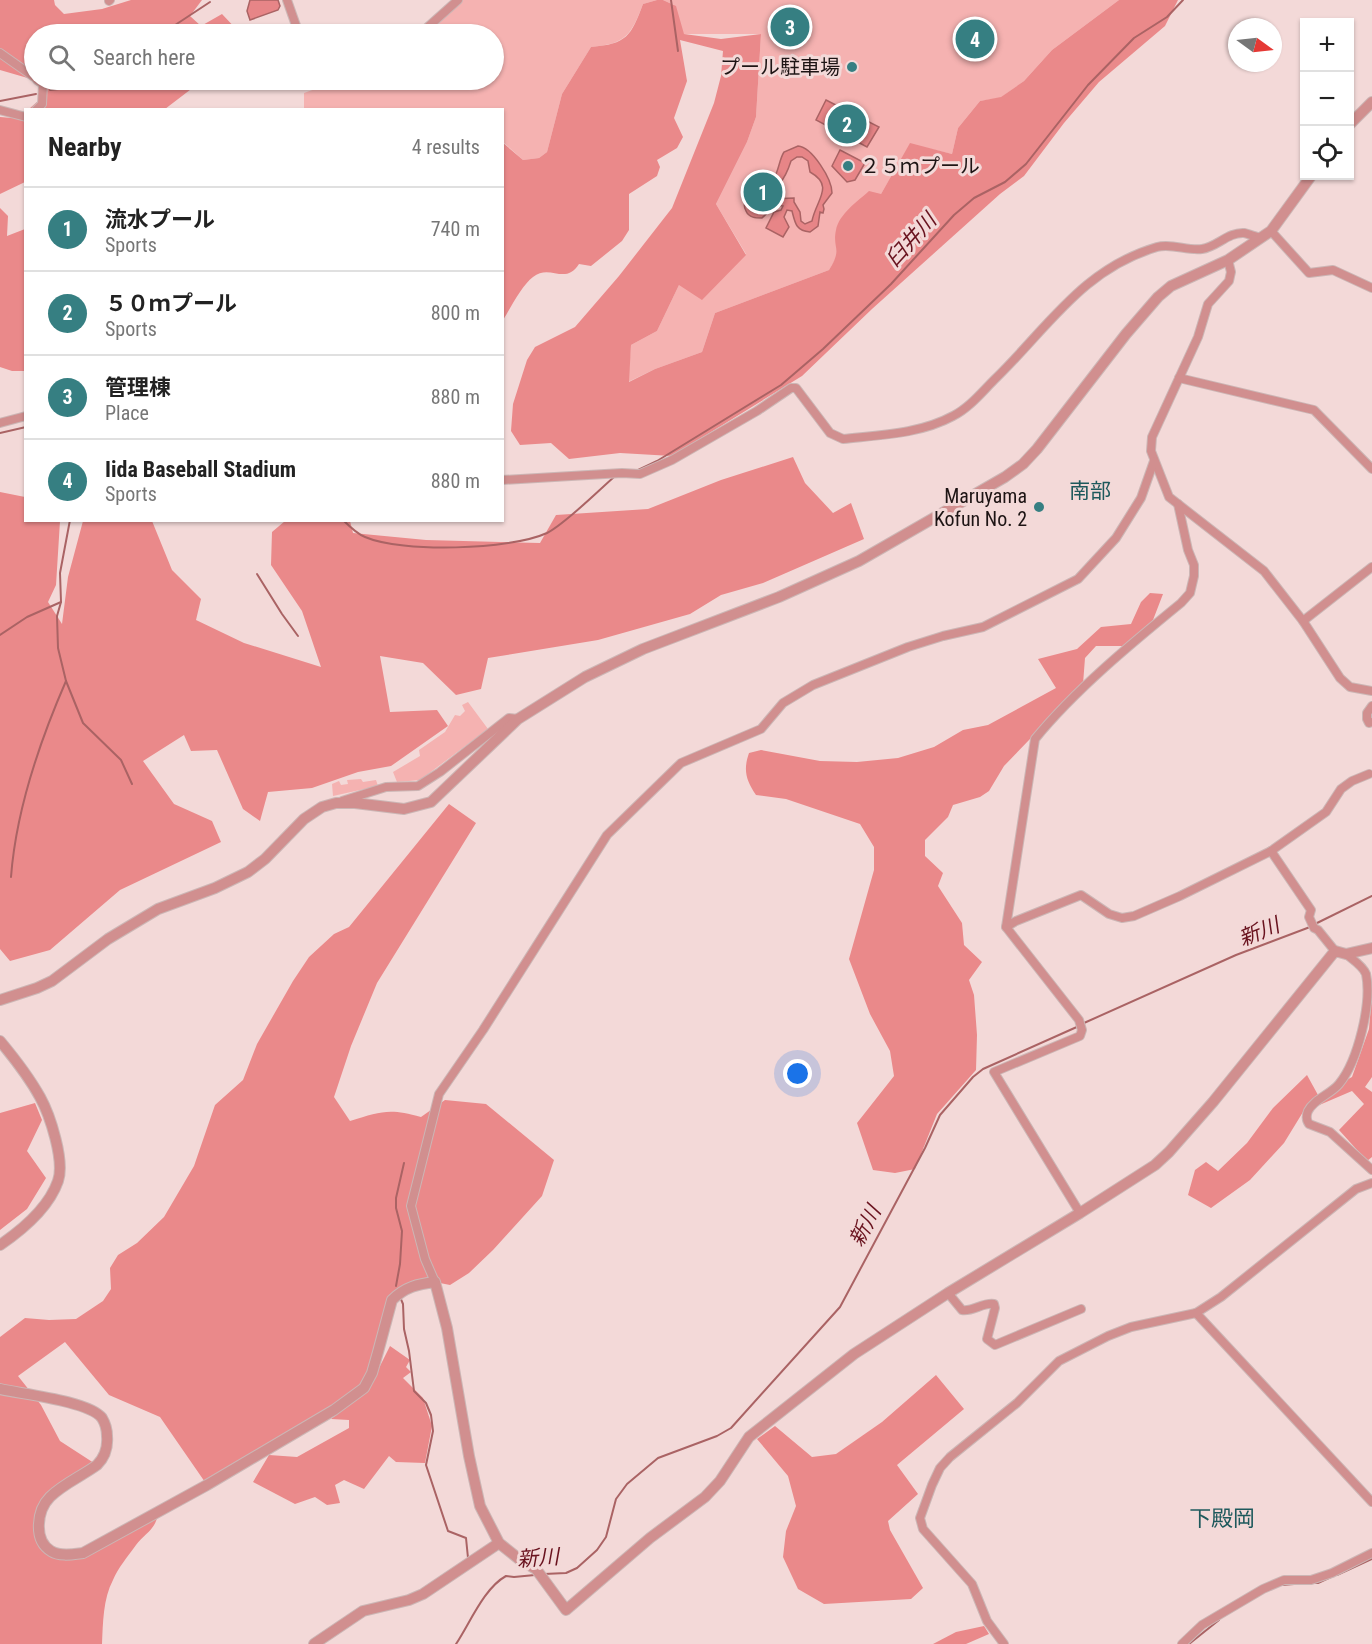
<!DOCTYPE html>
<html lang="en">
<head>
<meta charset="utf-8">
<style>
  :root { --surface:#fff; --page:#f2f2f2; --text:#222; --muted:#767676; --line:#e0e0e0; --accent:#367f82 }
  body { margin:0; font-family:"Roboto Condensed","Noto Sans JP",sans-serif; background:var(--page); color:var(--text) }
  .controls { position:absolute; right:18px; top:18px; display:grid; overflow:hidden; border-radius:0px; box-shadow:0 2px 4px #0004 }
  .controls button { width:54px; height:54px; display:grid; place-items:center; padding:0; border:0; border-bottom:2px solid var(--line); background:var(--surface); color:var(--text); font:30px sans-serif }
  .compass { position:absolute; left:1228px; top:18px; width:54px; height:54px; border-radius:50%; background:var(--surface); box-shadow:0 2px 4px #0004; rotate:105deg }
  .you { position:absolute; left:798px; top:1074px; width:21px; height:21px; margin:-15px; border:4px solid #fff; border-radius:50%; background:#1a73e8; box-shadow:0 0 0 9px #1a73e833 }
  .badge { display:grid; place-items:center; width:39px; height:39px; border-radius:50%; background:var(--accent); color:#fff; font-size:20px; font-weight:700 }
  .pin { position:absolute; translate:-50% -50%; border:3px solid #fff; box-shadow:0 2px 6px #0006 }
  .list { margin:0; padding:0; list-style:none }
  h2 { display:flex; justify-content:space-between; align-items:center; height:78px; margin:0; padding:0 24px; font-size:26px }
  h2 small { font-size:20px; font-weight:400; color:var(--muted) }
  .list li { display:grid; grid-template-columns:39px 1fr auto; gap:18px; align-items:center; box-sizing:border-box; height:84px; padding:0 24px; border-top:2px solid var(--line) }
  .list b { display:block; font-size:22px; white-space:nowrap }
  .list p { margin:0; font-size:20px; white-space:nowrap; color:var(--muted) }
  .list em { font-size:20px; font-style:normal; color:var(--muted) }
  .icon { flex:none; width:33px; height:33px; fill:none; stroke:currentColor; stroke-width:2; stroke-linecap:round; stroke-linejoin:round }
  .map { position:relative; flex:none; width:1372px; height:1644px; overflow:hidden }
  .search { position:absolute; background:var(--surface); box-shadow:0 2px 4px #0004; left:24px; top:24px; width:480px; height:66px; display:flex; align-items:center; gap:15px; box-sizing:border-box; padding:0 21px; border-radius:33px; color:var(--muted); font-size:22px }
  .panel { position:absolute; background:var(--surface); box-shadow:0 2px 4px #0004; left:24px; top:108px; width:480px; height:414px; border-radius:0px }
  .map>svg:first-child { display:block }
  .green { fill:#f5b2b1 }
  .forest { fill:#ea898a }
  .water { fill:#e78587; stroke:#aa6364; stroke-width:1.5; fill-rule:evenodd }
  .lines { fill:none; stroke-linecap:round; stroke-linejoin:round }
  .stream { stroke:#aa6364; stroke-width:2 }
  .minor-casing { stroke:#ccb6b5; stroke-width:10 }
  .tertiary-casing { stroke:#ccb6b5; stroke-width:12 }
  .minor { stroke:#d18f8f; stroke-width:8 }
  .tertiary { stroke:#d18f8f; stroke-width:10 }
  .poi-dot { fill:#367f82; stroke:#f3d9d8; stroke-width:2 }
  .labels { text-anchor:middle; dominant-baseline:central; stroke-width:6; stroke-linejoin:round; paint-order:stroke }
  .poi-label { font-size:20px; fill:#1d1414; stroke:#f3d9d8; text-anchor:end }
  .water-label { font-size:21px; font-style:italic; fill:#69121e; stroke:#f3d9d8 }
  .neighbourhood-label { font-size:21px; fill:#1e595c; stroke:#f3d9d8 }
  .quarter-label { font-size:22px; fill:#1e595c; stroke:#f3d9d8 }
</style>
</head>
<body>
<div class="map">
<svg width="1372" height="1644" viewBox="0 0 1372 1644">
  <rect width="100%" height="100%" fill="#f3d9d8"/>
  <g class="green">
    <path d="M 463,0 L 657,0 L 643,4 C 631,35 626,44 591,47 L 562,94 L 547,152 L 539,158 L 523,160 L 503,142 L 502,110 L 304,110 L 304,93 L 340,80 L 494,80 L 494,34 L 426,34 Z"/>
    <path d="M 663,0 L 1119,0 L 1052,50 L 1024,81 L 1000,98 L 980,101 L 958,128 L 952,154 L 910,144 L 881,194 L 836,230 L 837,257 L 829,270 L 715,313 L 702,352 L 655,369 L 628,382 L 631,345 L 657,331 L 679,285 L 746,254 L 716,204 L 747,142 L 756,117 L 761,34 L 683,34 L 674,5 Z"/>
    <path d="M 468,702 L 488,729 L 420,780 L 397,782 L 393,772 L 420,756 L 419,750 L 445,732 L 455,715 L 460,716 L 465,711 L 462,705 Z"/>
    <path d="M 361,779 L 363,782 L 376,780 L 378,786 L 333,796 L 332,784 L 339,781 L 341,785 L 348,784 L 347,780 Z"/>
  </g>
  <g class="forest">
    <path d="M 0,0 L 54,0 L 55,5 L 64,14 L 102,9 L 131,0 L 202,0 L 190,16 L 201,26 L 222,14 L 239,32 L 238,34 L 34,34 L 34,80 L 203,80 L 165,109 L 29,109 L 38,101 L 39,86 L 31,79 L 0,70 Z"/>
    <path d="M 657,0 L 663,0 L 676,6 L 684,34 L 721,39 L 761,34 L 756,117 L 747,142 L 716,204 L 746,255 L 702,300 L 679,285 L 657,331 L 631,345 L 629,382 L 655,369 L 702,352 L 715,313 L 829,270 C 843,248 832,249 836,230 C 839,214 858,201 869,191 L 881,194 L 910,143 L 952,154 L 958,128 L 980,101 L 1001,97 L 1024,81 L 1052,50 L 1119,0 L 1178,0 L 1165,26 L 1099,82 L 1064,123 L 1024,176 L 1000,194 L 872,309 L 802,376 L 672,456 L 620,453 L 569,459 L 551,443 L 520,445 L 511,431 L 513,404 L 527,360 L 535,347 L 575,327 L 619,276 L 672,208 L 714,103 L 721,76 L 723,51 L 680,40 L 687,81 L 674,118 L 683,137 L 677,148 L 657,160 L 660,167 L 657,176 L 629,194 L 629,230 L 622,241 L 591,266 L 579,264 C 565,286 550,263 533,277 C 522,285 510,309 503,320 L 502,142 L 523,160 L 539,158 L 547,152 L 562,94 L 591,47 C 627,44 631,36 643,4 Z"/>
    <path d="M 25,112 L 25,182 L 0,194 L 0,117 L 12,118 Z"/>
    <path d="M 0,208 L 8,216 L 7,236 L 25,229 L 25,371 L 12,371 L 0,367 Z"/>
    <path d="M 793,457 L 805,483 L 833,513 L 851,503 L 864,539 L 763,583 L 721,595 L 690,614 L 598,640 L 488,658 L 481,689 L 456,695 L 423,663 L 380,656 L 390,712 L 437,710 L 448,726 L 391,766 L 358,772 L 312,788 L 268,792 L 260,821 L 243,809 L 217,750 L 191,751 L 184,735 L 143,761 L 174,804 L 212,821 L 221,842 L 120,890 L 50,950 L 10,961 L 0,949 L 0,492 L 25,497 L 26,520 L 60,521 L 56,585 L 48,602 L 62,624 L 68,577 L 83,521 L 152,521 L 172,570 L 201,599 L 196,620 L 244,643 L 321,667 L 302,611 L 271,565 L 272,532 L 285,521 L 350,521 L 353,533 L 426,540 L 540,543 L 556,515 L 648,509 L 721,480 Z"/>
    <path d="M 1150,593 L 1163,594 L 1153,620 L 1124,646 L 1096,646 L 1085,658 L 1083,684 L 1004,766 L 989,791 L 980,797 L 953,805 L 948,817 L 925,840 L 925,856 L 943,873 L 938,886 L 962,923 L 964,945 L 982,962 L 969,980 L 974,995 L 977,1035 L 976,1070 L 937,1114 L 915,1169 L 895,1173 L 873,1170 L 857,1123 L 894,1076 L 890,1051 L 870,1014 L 849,959 L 874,870 L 874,847 L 860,824 L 786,799 L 756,795 C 746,780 743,770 749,753 L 761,750 L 820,761 L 857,762 L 898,758 L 934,747 L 963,730 L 988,725 L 1056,688 L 1038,659 L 1077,649 L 1101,627 L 1131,624 L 1141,602 Z"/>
    <path d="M 449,804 L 476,823 L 377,983 L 351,1046 L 334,1097 L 350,1121 C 381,1111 390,1108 421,1117 L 445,1100 L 486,1104 L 554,1160 L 542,1196 L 493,1250 L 469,1273 L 450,1285 L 435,1282 L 401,1291 L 364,1388 L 207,1485 L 160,1417 L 109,1395 L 65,1342 L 18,1376 L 41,1405 L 60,1441 L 97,1465 L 41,1510 L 43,1541 L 67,1555 L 158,1512 C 157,1529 145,1533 136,1545 C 128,1556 118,1568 113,1580 C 103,1599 103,1623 102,1644 L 0,1644 L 0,1337 L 25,1318 L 49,1320 L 76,1319 L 103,1301 L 111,1289 L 110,1268 L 118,1255 L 137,1243 L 164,1217 L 194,1166 L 215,1105 L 243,1080 L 257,1044 L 293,981 L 309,957 L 334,934 L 349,927 Z"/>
    <path d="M 1372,994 L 1372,1077 L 1365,1087 L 1372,1092 L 1372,1157 L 1367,1161 L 1339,1130 L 1364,1104 L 1352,1091 L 1303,1112 L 1284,1143 L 1250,1180 L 1211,1208 L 1188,1195 L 1195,1170 L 1206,1162 L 1218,1171 L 1247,1143 L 1273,1108 L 1307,1075 L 1318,1095 L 1352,1077 L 1369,1029 Z"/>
    <path d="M 35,1103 L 42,1120 L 27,1151 L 46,1178 L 27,1209 L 0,1230 L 0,1113 Z"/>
    <path d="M 390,1346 L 410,1360 L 406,1367 L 411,1372 L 403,1378 L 423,1398 L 432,1426 L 425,1463 L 396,1462 L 389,1456 L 364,1489 L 344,1480 L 335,1485 L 340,1503 L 327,1505 L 315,1497 L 295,1504 L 253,1482 L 269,1455 L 297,1457 L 349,1428 L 349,1420 L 331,1419 L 368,1390 Z"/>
    <path d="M 936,1375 L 964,1409 L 897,1465 L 918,1494 L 888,1521 L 890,1530 L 923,1588 L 911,1599 L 824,1604 L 798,1589 L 783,1557 L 786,1531 L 796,1506 L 788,1476 L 757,1439 L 775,1426 L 812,1457 L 836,1454 L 882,1422 Z"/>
    <path d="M 984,1626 L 989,1634 L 966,1644 L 933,1644 L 956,1632 Z"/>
  </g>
  <g class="water">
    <path d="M 250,0 L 278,0 L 280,6 L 278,10 L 250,20 L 247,11 Z"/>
    <path d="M 826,100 L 879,127 L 867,147 L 816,120 Z"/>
    <path d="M 798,146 C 812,147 832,179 832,193 L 823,205 L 824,209 L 823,213 L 820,212 L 818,226 L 810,232 C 796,231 795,223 792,211 L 787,210 L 784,217 L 789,227 L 783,237 L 766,228 L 774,212 L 781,210 L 783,206 C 773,203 769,212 762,218 C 756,218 749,218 746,211 C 737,194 766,189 774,178 C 779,170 779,160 784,152 ZM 797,157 L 802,157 L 808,161 L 810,172 C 835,186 816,200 812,221 L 805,224 L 801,221 L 800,212 L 794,202 L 794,198 C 776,198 774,198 760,211 L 753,210 L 754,202 C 775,189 783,186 791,161 Z"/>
    <path d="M 840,150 L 865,163 L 855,180 L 847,182 L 832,166 Z"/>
  </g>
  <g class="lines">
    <g class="stream">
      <path d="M 671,0 L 678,51"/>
      <path d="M 163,33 L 210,2"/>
      <path d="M 50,90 L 68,88 L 96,80"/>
      <path d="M 0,101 L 36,94"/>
      <path d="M 0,433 L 26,427"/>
      <path d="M 636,471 L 657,461 L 781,385 L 823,349 L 891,284 L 954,215 L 974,198 L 1005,182 L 1026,164 L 1088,85 L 1134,38 L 1167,17 L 1183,0"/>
      <path d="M 70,520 L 60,573 L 61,602 L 57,616 L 58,648 L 66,681 L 83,723 L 121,760 L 132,784"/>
      <path d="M 343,520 C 349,526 357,534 365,537 C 402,553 510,550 547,533 C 565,524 598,491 614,477"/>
      <path d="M 257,574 L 282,614 L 298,636"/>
      <path d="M 0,635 L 27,617 L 61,602"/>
      <path d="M 11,877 C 16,810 39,743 66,681"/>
      <path d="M 1315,924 L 1372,896"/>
      <path d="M 1084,1023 L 1236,955 L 1310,927"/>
      <path d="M 396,1286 L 400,1264 L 402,1231 L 396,1208 L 396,1198 L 404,1163"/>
      <path d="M 400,1297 L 403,1304 L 404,1329 L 409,1351 L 414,1391 L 426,1403 L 431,1415 L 433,1431 L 426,1465 L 448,1531 L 466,1538 L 468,1558"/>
      <path d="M 544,1574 L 566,1573 L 577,1568 L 597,1550 L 606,1537 L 616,1499 L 627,1484 L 658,1458 L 717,1436 L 731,1428 L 840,1307 L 925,1148 L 940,1115 L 973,1077 L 983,1069 L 1079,1026"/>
      <path d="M 1337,1575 L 1372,1559"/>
      <path d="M 1311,1583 L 1318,1583 L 1331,1577"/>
      <path d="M 1281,1585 L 1294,1584"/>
      <path d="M 456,1644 C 470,1623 484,1588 506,1576 L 514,1577 L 535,1575"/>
      <path d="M 1189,1644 L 1219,1620"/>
    </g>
    <g class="minor-casing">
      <g id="minor">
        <path d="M 287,0 L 299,34"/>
        <path d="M 109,1 L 110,0"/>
        <path d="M 420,34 L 458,0"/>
        <path d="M 0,53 L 34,77"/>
        <path d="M 316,80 L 319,80"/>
        <path d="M 0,110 L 26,117"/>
        <path d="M 36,110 L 42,104 L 43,84 L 37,80"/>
        <path d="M 1271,231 L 1309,273 L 1333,270 L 1372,288"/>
        <path d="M 1228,260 L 1231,272 L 1229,281 L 1208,304 L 1198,337 L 1152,437 L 1151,451 L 1169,497 L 1264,571 L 1303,621 L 1340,678 L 1350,687 L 1372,691"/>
        <path d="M 1179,378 L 1314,410 L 1372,469"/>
        <path d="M 0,423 L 26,416"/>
        <path d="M 502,480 L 622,473 L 640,474 L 672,460 L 757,411 L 791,388 L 796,388 L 830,433 L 843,439 C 880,435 920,434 953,416 C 969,408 982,392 994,380 C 1047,329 1082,269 1157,247 C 1172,243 1187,251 1202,249 C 1217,247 1228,232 1244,233 C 1249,234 1256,237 1261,238"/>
        <path d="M 1303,621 L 1372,567"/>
        <path d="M 1372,706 L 1367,713 L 1367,719 L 1369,723 L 1372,722"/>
        <path d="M 342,801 L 386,787 L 418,786 L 440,772 L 509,718 L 518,719"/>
        <path d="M 1271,851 L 1311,910 L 1309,917 L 1314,928 L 1318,930 L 1335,951"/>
        <path d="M 1006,927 L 1016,921 L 1081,895 L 1109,914 L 1122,918 L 1134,916 L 1180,896 L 1271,851 L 1326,812 L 1341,789 L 1352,781 L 1369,774"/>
        <path d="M 1346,954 C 1352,959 1363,966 1366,974 C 1372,1003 1358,1061 1339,1084 C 1331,1094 1314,1099 1308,1111 C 1306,1116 1306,1120 1309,1124 L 1330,1132 L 1372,1170"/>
        <path d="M 1080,1213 L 994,1072 L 1080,1036 L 1082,1030 L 1079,1020 L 1006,927 L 1035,739 C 1075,690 1132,643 1181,603 L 1190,593 L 1194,576 L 1194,565 L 1188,550 L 1178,504"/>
        <path d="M 435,1282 L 425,1259 L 411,1206 L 439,1094 L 483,1030 L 607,835 L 681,763 L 761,729 L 783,703 L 813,685 L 908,647 L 943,636 L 983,627 L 1078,579 L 1116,538 L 1141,498 L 1154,461"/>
        <path d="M 948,1293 L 962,1310 C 973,1312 983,1302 994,1304 L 995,1308 L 987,1339 L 995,1345 L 1081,1309"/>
        <path d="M 1196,1313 L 1372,1502"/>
        <path d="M 1004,1644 L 987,1621 L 972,1584 L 923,1529 L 920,1518 L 932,1485 L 940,1468 L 950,1457 L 1017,1403 L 1059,1361 L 1108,1336 L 1131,1327 L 1196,1313 L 1221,1297 L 1356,1189 L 1372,1183"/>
        <path d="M 1182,1644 L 1202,1625 L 1263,1589 L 1284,1580 L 1311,1580 L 1332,1573 L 1372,1553"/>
      </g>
    </g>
    <g class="tertiary-casing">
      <g id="tertiary">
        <path d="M 1350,124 L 1372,102"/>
        <path d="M 0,1000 L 37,988 L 52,981 L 108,939 L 158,909 L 215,888 L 248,872 L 265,859 L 304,819 L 322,807 L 336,803 L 355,803 L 404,809 L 431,802 L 518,719 L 585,677 L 643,649 L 779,597 L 859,561 L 1005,477 L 1023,464 L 1037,449 L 1126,334 L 1158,297 L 1171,286 L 1228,260 L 1271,231 L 1311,176"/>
        <path d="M 0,1041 C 15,1059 29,1077 40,1097 C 50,1115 65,1161 58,1181 C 49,1207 22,1230 0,1245"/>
        <path d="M 0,1389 C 22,1394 89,1401 102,1418 C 105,1423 107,1430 107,1436 C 108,1447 105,1457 97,1465 C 82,1476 63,1484 50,1497 C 37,1510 33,1540 51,1551 C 60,1557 74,1554 83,1553 L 207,1485 L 334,1410 L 364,1388 L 372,1373 L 378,1352 L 392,1300 C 405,1287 418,1284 435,1282 L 447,1328 L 469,1456 L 480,1506 L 499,1543 L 519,1559 L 536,1569 L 566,1610 L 650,1538 L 705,1497 L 720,1481 L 749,1437 L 854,1354 L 948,1293 L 1080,1213 L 1155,1165 L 1169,1152 L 1213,1102 L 1335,951 L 1346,954 L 1372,948"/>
        <path d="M 314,1644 L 363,1611 L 409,1600 L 423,1594 L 499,1543"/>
      </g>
    </g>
    <use href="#minor" class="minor"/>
    <use href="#tertiary" class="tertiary"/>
  </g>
  <g class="poi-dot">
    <circle cx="852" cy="67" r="6"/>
    <circle cx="848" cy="166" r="6"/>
    <circle cx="1039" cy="507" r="6"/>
  </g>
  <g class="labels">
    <g class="poi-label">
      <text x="840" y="67">プール駐車場</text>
      <text x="860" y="166" text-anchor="start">２５ｍプール</text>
      <text x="1027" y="496">Maruyama<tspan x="1027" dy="23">Kofun No. 2</tspan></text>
    </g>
    <g class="water-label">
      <text transform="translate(911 240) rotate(-48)">臼井川</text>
      <text transform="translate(1259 932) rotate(-22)">新川</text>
      <text transform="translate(865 1226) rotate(-62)">新川</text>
      <text transform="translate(538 1558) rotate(-4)">新川</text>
    </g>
    <g class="neighbourhood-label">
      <text x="1090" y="491">南部</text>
    </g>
    <g class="quarter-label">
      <text x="1222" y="1518">下殿岡</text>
    </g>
  </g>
</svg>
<div class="controls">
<button>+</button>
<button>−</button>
<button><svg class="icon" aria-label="locate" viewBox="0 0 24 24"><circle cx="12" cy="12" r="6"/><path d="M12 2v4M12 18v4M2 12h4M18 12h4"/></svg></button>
</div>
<svg class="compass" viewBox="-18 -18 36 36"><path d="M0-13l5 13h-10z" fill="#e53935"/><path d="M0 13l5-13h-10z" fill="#767676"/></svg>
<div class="you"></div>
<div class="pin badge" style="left:763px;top:192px">1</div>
<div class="pin badge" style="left:847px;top:124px">2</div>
<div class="pin badge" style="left:790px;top:27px">3</div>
<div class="pin badge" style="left:975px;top:39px">4</div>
<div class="search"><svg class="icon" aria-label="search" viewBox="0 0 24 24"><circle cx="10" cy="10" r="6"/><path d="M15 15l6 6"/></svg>Search here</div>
<section class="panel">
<h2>Nearby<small>4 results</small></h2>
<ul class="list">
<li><span class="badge">1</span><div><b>流水プール</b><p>Sports</p></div><em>740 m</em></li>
<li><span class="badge">2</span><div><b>５０ｍプール</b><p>Sports</p></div><em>800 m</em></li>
<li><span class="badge">3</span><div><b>管理棟</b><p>Place</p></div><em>880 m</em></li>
<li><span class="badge">4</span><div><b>Iida Baseball Stadium</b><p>Sports</p></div><em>880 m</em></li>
</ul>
</section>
</div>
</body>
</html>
